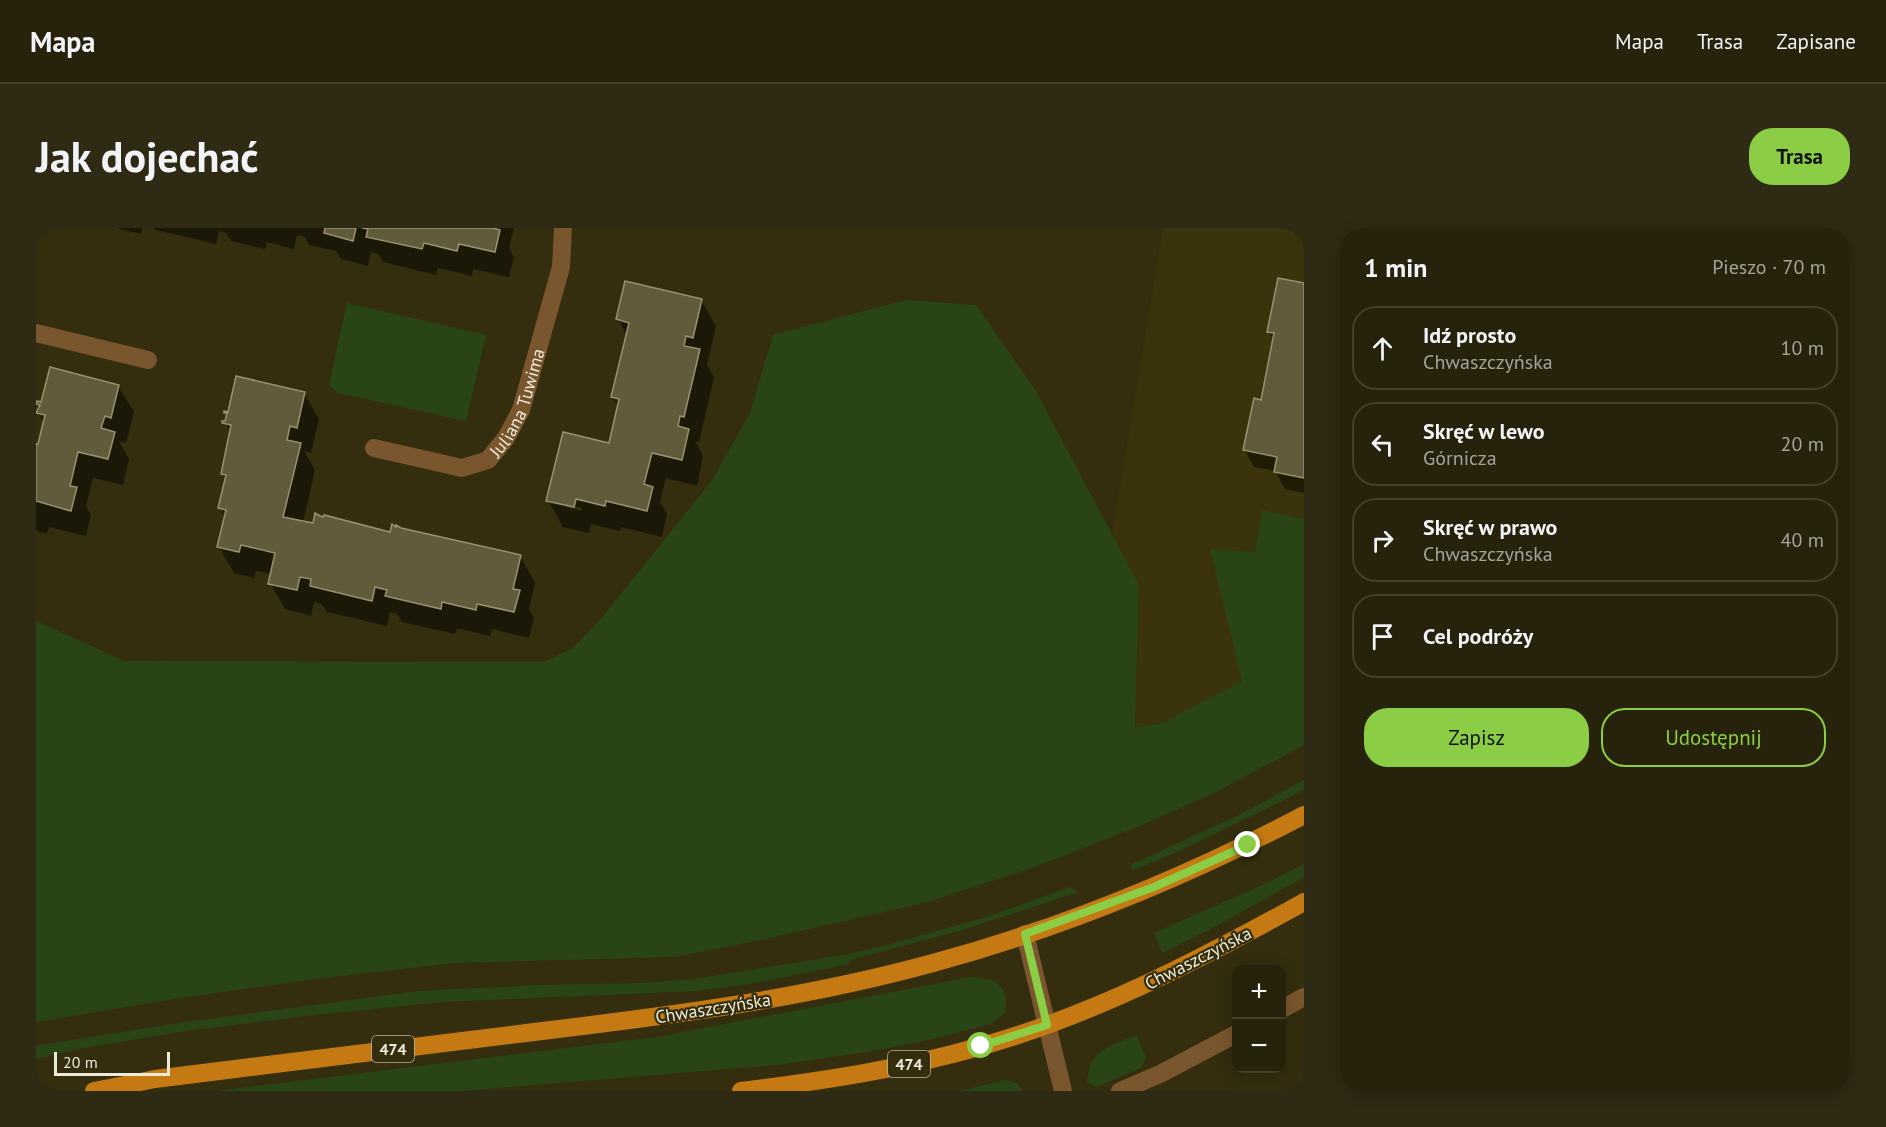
<!DOCTYPE html>
<html lang="pl">
<head>
<meta charset="utf-8">
<style>
  :root { --surface:#27220b; --page:#2f2a14; --text:#f1f3f6; --muted:#a4a49d; --line:#433f2c; --accent:#8bce46 }
  body { margin:0; font-family:"PT Sans",sans-serif; background:var(--page); color:var(--text) }
  .controls { position:absolute; right:18px; bottom:18px; display:grid; overflow:hidden; border-radius:12px; box-shadow:0 3px 15px #0003 }
  .controls button { width:54px; height:54px; display:grid; place-items:center; padding:0; border:0; border-bottom:2px solid var(--line); background:var(--surface); color:var(--text); font:30px sans-serif }
  .scale { position:absolute; left:18px; bottom:15px; width:116px; box-sizing:border-box; padding-left:6px; border:3px solid #edead8; border-top:0; font-size:16px; line-height:21px; white-space:nowrap; color:#edead8; -webkit-text-stroke:4px #342e0f; paint-order:stroke }
  .stop { position:absolute; width:18px; height:18px; margin:-14px; border:4px solid #8bce46; border-radius:50%; background:#fff }
  .stop.end { background:#8bce46; border-color:#fff; box-shadow:0 2px 6px #0008 }
  .list { margin:0; padding:0; list-style:none }
  h2 { display:flex; justify-content:space-between; align-items:center; height:78px; margin:0; padding:0 24px; font-size:26px }
  h2 small { font-size:20px; font-weight:400; color:var(--muted) }
  .list li { display:grid; grid-template-columns:39px 1fr auto; gap:18px; align-items:center; box-sizing:border-box; height:84px; margin:0 12px 12px; padding:0 12px; border:2px solid var(--line); border-radius:24px }
  .list b { display:block; font-size:22px; white-space:nowrap }
  .list p { margin:0; font-size:20px; white-space:nowrap; color:var(--muted) }
  .list em { font-size:20px; font-style:normal; color:var(--muted) }
  .actions { display:flex; gap:12px; padding:18px 24px }
  .actions a { flex:1; padding:14px 0; border:2px solid var(--accent); border-radius:24px; text-align:center; font-size:21px; color:var(--accent) }
  .actions .main { background:var(--accent); color:#111 }
  .icon { flex:none; width:33px; height:33px; fill:none; stroke:currentColor; stroke-width:2; stroke-linecap:round; stroke-linejoin:round }
  .map { position:relative; flex:none; width:1268px; height:863px; overflow:hidden; border-radius:24px }
  header { display:flex; align-items:center; gap:36px; box-sizing:border-box; height:84px; padding:0 30px; background:var(--surface); border-bottom:2px solid var(--line) }
  header strong { font-size:28px }
  nav { display:flex; gap:33px; margin-inline-start:auto; font-size:21px }
  .intro { display:flex; align-items:center; justify-content:space-between; box-sizing:border-box; height:144px; padding:0 36px }
  h1 { margin:0; font-size:42px }
  .button { padding:15px 27px; border-radius:24px; background:var(--accent); color:#111; font-size:21px; font-weight:700 }
  main { display:flex; gap:36px; padding:0 36px }
  aside { flex:1; background:var(--surface); border-radius:24px; box-shadow:0 3px 15px #0003 }
  .map>svg:first-child { display:block }
  .built { fill:#3b330b }
  .green { fill:#294515 }
  .shadow { fill:#0007; fill-rule:evenodd }
  .building { fill:#615b3b; stroke:#989170; stroke-width:1.5 }
  .lines { fill:none; stroke-linecap:round; stroke-linejoin:round }
  .minor { stroke:#7a562e; stroke-width:18 }
  .primary { stroke:#c47912; stroke-width:18 }
  .route { stroke:#8bce46; stroke-width:8 }
  .labels { text-anchor:middle; dominant-baseline:central; stroke-width:4.5; stroke-linejoin:round; paint-order:stroke }
  .shield { fill:#342e0f; stroke:#b6b29c; stroke-width:1.5 }
  .shield-label { font-size:16px; font-weight:bold; fill:#edead8 }
  .street-label { font-size:18px; fill:#edead8; stroke:#342e0f }
</style>
</head>
<body>
<header>
<strong>Mapa</strong>
<nav><a>Mapa</a><a>Trasa</a><a>Zapisane</a></nav>
</header>
<div class="intro"><h1>Jak dojechać</h1><a class="button">Trasa</a></div>
<main>
<div class="map">
<svg width="1268" height="863" viewBox="0 0 1268 863">
  <rect width="100%" height="100%" fill="#342e0f"/>
  <path class="built" d="M 1127,0 L 1268,0 L 1268,420 L 1124,496 L 1099,499 L 1103,357 L 1076,307 Z"/>
  <g class="green">
    <path d="M 870,72 L 940,77 L 1000,163 L 1103,357 L 1099,499 L 1124,496 L 1206,453 L 1174,321 L 1219,324 L 1226,282 L 1268,291 L 1268,517 L 1182,563 L 1106,597 L 999,639 L 892,674 L 720,713 L 638,729 L 417,735 L 279,751 L 131,772 L 0,794 L 0,393 L 89,433 L 508,434 L 537,420 L 563,393 L 675,254 L 714,185 L 737,107 Z"/>
    <path d="M 311,75 L 450,107 L 430,193 L 302,165 L 293,157 Z"/>
    <path d="M 1268,552 L 1268,561 L 1256,568 L 1146,622 L 1096,643 L 1094,637 L 1203,587 Z"/>
    <path d="M 1268,636 L 1268,649 L 1173,702 L 1126,725 L 1118,705 L 1233,654 Z"/>
    <path d="M 1034,659 L 1043,664 L 923,703 L 814,732 L 814,736 L 715,756 L 660,763 L 406,774 L 269,788 L 150,803 L 47,820 L 0,831 L 0,818 L 135,796 L 383,763 L 503,757 L 606,755 L 659,751 L 813,726 L 851,717 L 951,689 Z"/>
    <path d="M 935,749 C 960,750 974,757 969,785 L 955,796 L 897,811 L 837,823 L 740,837 L 426,863 L 180,863 L 621,809 Z"/>
    <path d="M 1101,807 L 1110,830 L 1105,840 L 1060,859 L 1051,854 C 1053,821 1075,818 1101,807 Z"/>
    <path d="M 970,852 L 981,855 L 986,863 L 923,863 Z"/>
  </g>
  <g class="shadow">
    <path d="M 80,0 L 106,0 L 105,6 Z"/>
    <path d="M 118,0 L 478,0 L 473,20 L 478,29 L 473,49 L 437,41 L 436,48 L 402,40 L 400,47 L 347,34 L 342,26 L 335,24 L 332,38 L 305,31 L 300,23 L 273,17 L 269,9 L 261,7 L 258,21 L 231,14 L 229,21 L 195,13 L 190,5 L 183,3 L 180,16 L 120,2 Z"/>
    <path d="M 1268,57 L 1268,265 L 1249,261 L 1239,243 L 1218,239 L 1209,222 L 1226,174 L 1238,113 L 1232,103 Z"/>
    <path d="M 665,72 L 680,98 L 671,137 L 678,149 L 663,214 L 659,213 L 667,228 L 661,258 L 630,250 L 624,274 L 631,286 L 626,309 L 585,299 L 584,303 L 555,296 L 553,305 L 527,299 L 512,272 L 574,217 L 583,180 L 576,169 L 591,107 L 582,91 ZM 530,276 L 546,280 L 545,283 L 530,279 Z"/>
    <path d="M 82,158 L 98,184 L 90,215 L 83,213 L 93,231 L 87,257 L 57,250 L 50,278 L 55,287 L 50,308 L 13,299 L 11,306 L 0,303 L 0,217 L 3,218 L 9,196 L 2,185 Z"/>
    <path d="M 268,165 L 283,191 L 275,225 L 268,223 L 279,242 L 267,295 L 356,306 L 484,328 L 499,355 L 493,381 L 498,390 L 493,410 L 456,401 L 454,408 L 421,400 L 419,406 L 366,394 L 361,386 L 354,384 L 351,398 L 291,384 L 286,376 L 278,374 L 275,388 L 249,381 L 234,355 L 236,346 L 220,343 L 218,350 L 198,345 L 183,319 L 190,290 L 184,280 L 190,253 L 186,245 L 195,205 L 190,196 Z"/>
  </g>
  <g class="building">
    <path d="M 289,0 L 320,0 L 317,13 L 288,5 Z"/>
    <path d="M 326,0 L 457,0 L 464,2 L 459,24 L 423,16 L 421,23 L 388,15 L 386,21 L 330,9 L 332,1 Z"/>
    <path d="M 1242,50 L 1268,55 L 1268,250 L 1238,244 L 1241,229 L 1207,222 L 1218,170 L 1225,172 L 1238,105 L 1231,104 Z"/>
    <path d="M 589,53 L 666,71 L 657,110 L 650,108 L 648,118 L 664,121 L 648,189 L 644,188 L 642,198 L 653,201 L 646,232 L 616,225 L 608,256 L 617,259 L 611,283 L 570,273 L 569,278 L 540,271 L 538,279 L 510,273 L 527,204 L 573,215 L 583,171 L 575,169 L 593,95 L 580,91 Z"/>
    <path d="M 14,139 L 83,157 L 75,190 L 69,188 L 65,200 L 79,204 L 72,231 L 42,224 L 34,258 L 41,259 L 35,283 L 0,273 L 0,216 L 2,216 L 9,187 L 0,185 L 4,177 L 0,176 L 1,173 L 5,174 Z"/>
    <path d="M 200,148 L 269,164 L 261,200 L 254,198 L 251,212 L 265,215 L 247,289 L 277,295 L 279,285 L 284,288 L 287,289 L 288,287 L 354,304 L 356,296 L 360,299 L 360,297 L 365,300 L 485,327 L 477,361 L 484,362 L 478,384 L 441,376 L 440,382 L 406,374 L 405,381 L 349,368 L 351,362 L 339,359 L 336,373 L 274,358 L 275,351 L 264,349 L 261,362 L 232,356 L 239,325 L 205,317 L 203,324 L 181,319 L 190,282 L 182,280 L 190,247 L 185,246 L 195,197 L 186,195 L 186,193 L 189,193 L 191,185 L 188,185 L 188,183 L 192,184 Z"/>
  </g>
  <g class="lines">
    <g class="minor">
      <path d="M 0,105 L 112,132"/>
      <path id="s1" d="M 338,220 L 426,240 L 452,232 L 470,210 L 485,182 L 525,39 L 527,0"/>
      <path d="M 989,706 L 1027,863"/>
      <path d="M 1246,781 L 1268,769"/>
      <path d="M 1084,863 L 1124,846 L 1200,806"/>
    </g>
    <g class="primary">
      <path d="M 58,863 L 119,851 C 245,835 371,820 498,804 C 632,788 766,771 897,735 C 1026,700 1150,649 1268,587"/>
      <path d="M 705,863 C 786,853 867,841 946,818 C 1060,786 1165,731 1268,674"/>
    </g>
  </g>
  <g class="lines">
    <path class="route" d="M 945,818 L 1011,797 L 989,706 L 1118,659 L 1212,617"/>
  </g>
  <g class="labels">
    <g class="shield">
      <rect x="336" y="808" width="42" height="26" rx="4.5"/>
      <rect x="852" y="823" width="42" height="26" rx="4.5"/>
    </g>
    <g class="shield-label">
      <text x="357" y="821">474</text>
      <text x="873" y="836">474</text>
    </g>
    <g class="street-label">
      <text stroke="none"><textPath href="#s1" startOffset="183">Juliana Tuwima</textPath></text>
      <text transform="translate(1162 730) rotate(-27)">Chwaszczyńska</text>
      <text transform="translate(677 780) rotate(-9)">Chwaszczyńska</text>
    </g>
  </g>
</svg>
<div class="controls">
<button>+</button>
<button>−</button>
</div>
<div class="scale">20 m</div>
<div class="stop" style="left:945px;top:818px"></div>
<div class="stop end" style="left:1212px;top:617px"></div>
</div>
<aside>
<h2>1 min<small>Pieszo · 70 m</small></h2>
<ul class="list">
<li><svg class="icon" aria-label="ahead" viewBox="0 0 24 24"><path d="M12 20V5M6 11l6-6 6 6"/></svg><div><b>Idź prosto</b><p>Chwaszczyńska</p></div><em>10 m</em></li>
<li><svg class="icon" aria-label="left" viewBox="0 0 24 24"><path d="M17 20v-9H6M10 6l-5 5 5 5"/></svg><div><b>Skręć w lewo</b><p>Górnicza</p></div><em>20 m</em></li>
<li><svg class="icon" aria-label="right" viewBox="0 0 24 24"><path d="M7 20v-9h11M14 6l5 5-5 5"/></svg><div><b>Skręć w prawo</b><p>Chwaszczyńska</p></div><em>40 m</em></li>
<li><svg class="icon" aria-label="arrive" viewBox="0 0 24 24"><path d="M6 21V4h12l-3 4 3 4H6"/></svg><div><b>Cel podróży</b></div></li>
</ul>
<div class="actions"><a class="main">Zapisz</a><a>Udostępnij</a></div>
</aside>
</main>
</body>
</html>
